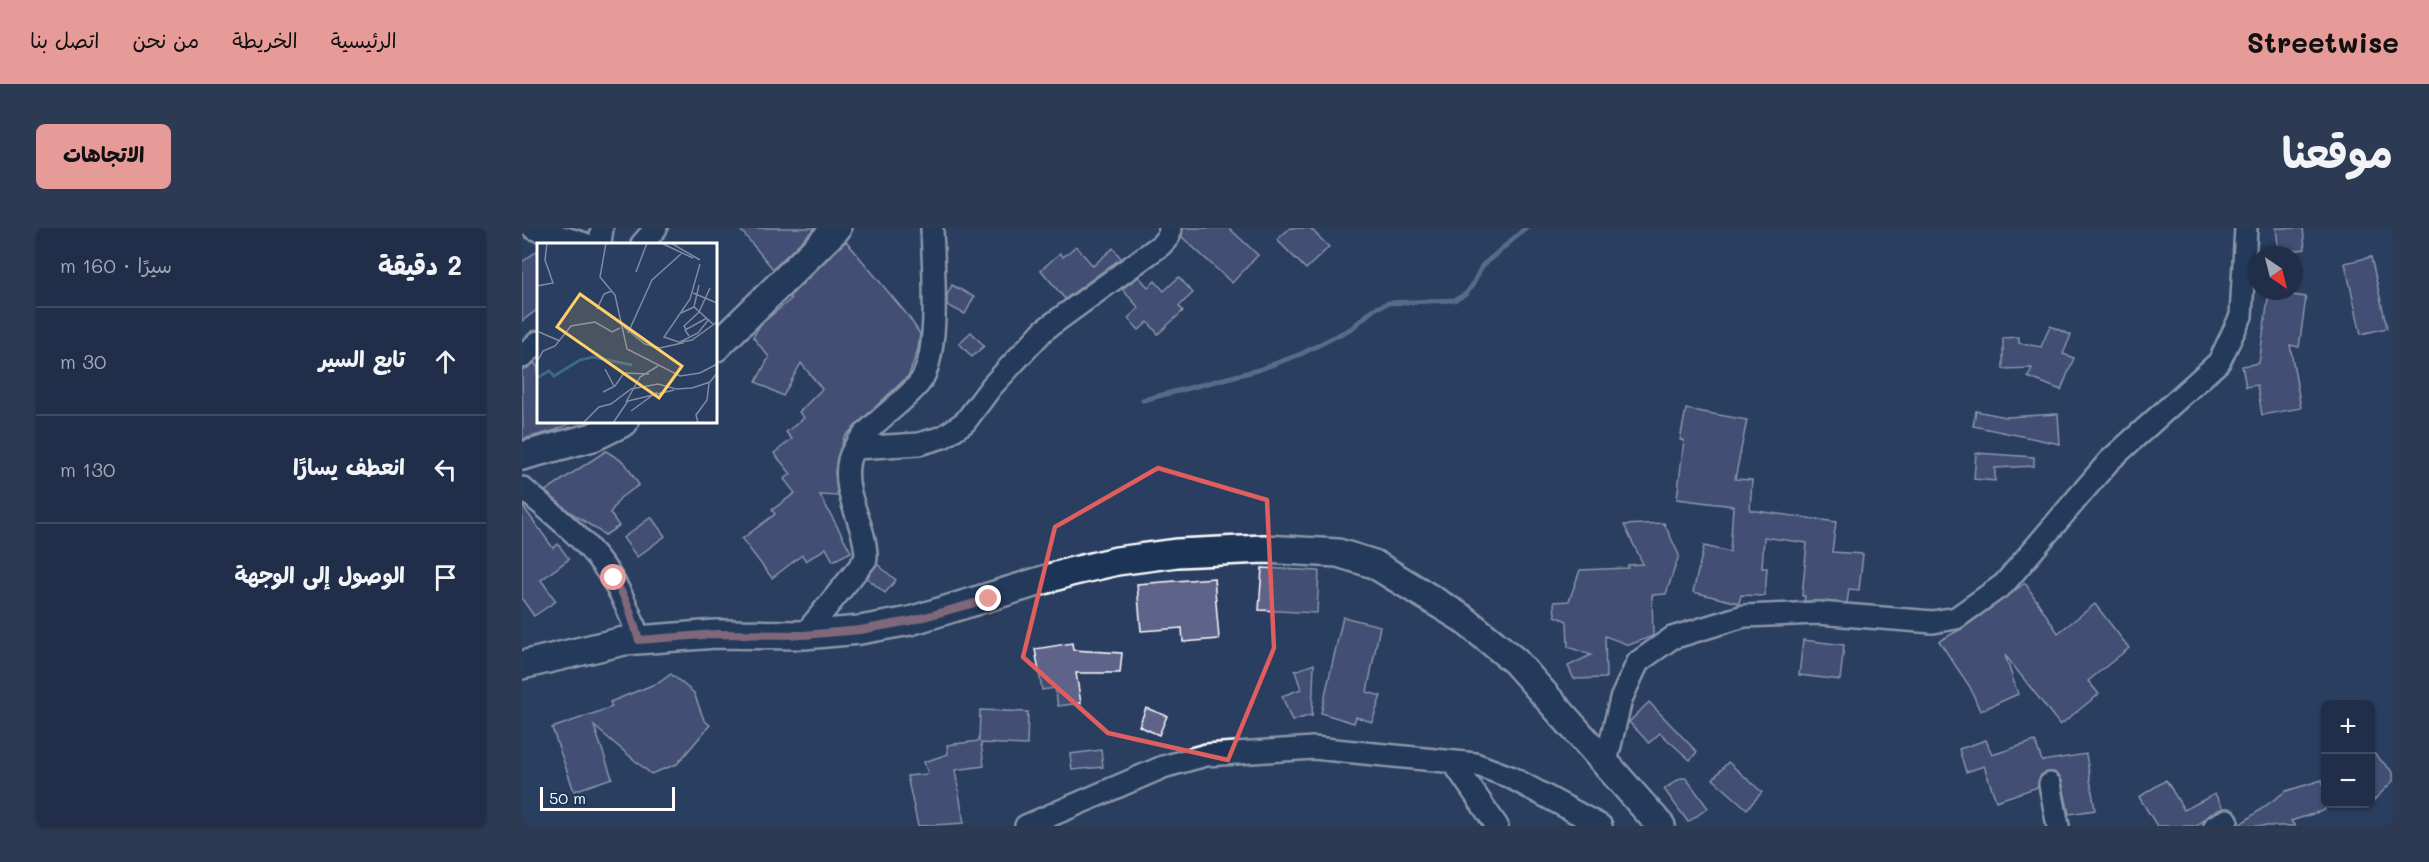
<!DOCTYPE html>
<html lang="ar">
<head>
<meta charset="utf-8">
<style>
  :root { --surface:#202e49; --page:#2d3a53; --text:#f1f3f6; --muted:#a2a8b4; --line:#3d4a61; --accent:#e69b98 }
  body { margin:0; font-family:Mali,"Playpen Sans Arabic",sans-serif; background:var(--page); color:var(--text); direction:rtl }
  .controls { position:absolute; right:18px; bottom:18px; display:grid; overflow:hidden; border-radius:9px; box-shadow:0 2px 4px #0004 }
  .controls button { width:54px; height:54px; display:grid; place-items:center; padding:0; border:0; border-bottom:2px solid var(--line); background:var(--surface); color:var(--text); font:30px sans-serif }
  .compass { position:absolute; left:1727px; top:18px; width:54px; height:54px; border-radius:50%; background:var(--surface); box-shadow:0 2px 4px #0004; rotate:145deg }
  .scale { position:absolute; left:18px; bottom:15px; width:135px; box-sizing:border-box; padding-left:6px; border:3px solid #fff; border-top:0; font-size:16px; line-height:21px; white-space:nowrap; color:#fff; -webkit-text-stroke:4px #1d3557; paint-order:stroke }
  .stop { position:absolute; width:18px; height:18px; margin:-14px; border:4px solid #e69b98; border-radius:50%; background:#fff }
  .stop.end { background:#e69b98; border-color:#fff; box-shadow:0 2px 6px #0008 }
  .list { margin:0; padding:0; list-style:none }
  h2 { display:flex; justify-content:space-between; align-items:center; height:78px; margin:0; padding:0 24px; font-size:26px }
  h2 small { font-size:20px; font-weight:400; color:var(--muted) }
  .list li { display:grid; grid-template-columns:39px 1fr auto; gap:18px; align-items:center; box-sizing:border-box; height:108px; padding:0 24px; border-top:2px solid var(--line) }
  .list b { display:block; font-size:22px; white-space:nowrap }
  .list em { font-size:20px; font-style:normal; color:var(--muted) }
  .icon { flex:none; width:33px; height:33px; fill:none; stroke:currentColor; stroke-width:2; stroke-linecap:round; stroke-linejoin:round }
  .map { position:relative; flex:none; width:1871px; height:598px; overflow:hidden; direction:ltr; border-radius:9px }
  header { display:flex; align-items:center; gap:36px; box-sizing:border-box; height:84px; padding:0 30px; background:var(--accent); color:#111 }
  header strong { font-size:28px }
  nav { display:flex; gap:33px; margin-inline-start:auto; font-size:21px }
  .intro { display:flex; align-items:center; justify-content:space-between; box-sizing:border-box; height:144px; padding:0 36px }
  h1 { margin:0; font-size:42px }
  .button { padding:15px 27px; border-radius:9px; background:var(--accent); color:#111; font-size:21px; font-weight:700 }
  main { display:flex; gap:36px; padding:0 36px }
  aside { flex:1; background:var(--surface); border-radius:9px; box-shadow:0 2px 4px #0004 }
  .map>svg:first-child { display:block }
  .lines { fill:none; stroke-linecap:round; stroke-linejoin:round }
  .stream { stroke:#8ba4b5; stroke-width:5 }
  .building { fill:#5e6389; stroke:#fff; stroke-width:1.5 }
  .minor-casing { stroke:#fff; stroke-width:26 }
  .major-casing { stroke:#fff; stroke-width:32 }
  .minor { stroke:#1d3557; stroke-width:21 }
  .major { stroke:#1d3557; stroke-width:27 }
  .route { stroke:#e69b98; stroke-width:8 }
  .marked { fill:none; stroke:#e05e5e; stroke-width:4.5; stroke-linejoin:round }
  .inset-river { fill:none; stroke:#3d6883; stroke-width:3 }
  .inset-road { fill:none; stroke:#7f8ba0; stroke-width:1.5 }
  .view { fill:#ffd166; fill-opacity:0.15; stroke:#ffd166; stroke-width:3 }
  .inset-edge { fill:none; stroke:#fff; stroke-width:3 }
</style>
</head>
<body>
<header>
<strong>Streetwise</strong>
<nav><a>الرئيسية</a><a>الخريطة</a><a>من نحن</a><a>اتصل بنا</a></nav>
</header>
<div class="intro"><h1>موقعنا</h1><a class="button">الاتجاهات</a></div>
<main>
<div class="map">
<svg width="1871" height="598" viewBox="0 0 1871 598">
  <rect width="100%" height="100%" fill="#2a3e61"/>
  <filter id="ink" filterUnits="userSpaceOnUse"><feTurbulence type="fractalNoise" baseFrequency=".0167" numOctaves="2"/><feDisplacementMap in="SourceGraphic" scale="12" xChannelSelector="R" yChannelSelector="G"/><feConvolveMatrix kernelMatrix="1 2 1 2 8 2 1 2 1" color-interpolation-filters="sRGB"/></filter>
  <g filter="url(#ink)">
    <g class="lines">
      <path class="stream" d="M 621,172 L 736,142 L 779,126 L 830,100 L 852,81 L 866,75 L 933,72 L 944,66 L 950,58 L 960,38 L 1004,0"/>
    </g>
    <g class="building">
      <path d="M 217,0 L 293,0 L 251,41 Z"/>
      <path d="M 661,0 L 707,0 L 736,27 L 710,55 L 660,9 Z"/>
      <path d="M 768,0 L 788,0 L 807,19 L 784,41 L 755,12 Z"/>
      <path d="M 1754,0 L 1781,0 L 1783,21 L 1757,25 Z"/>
      <path d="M 324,13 L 387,89 L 398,106 L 396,121 L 387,147 L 322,209 L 313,243 L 316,268 L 298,267 L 329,324 L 311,333 L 304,320 L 284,333 L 280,327 L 250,350 L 220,311 L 253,286 L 250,282 L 273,265 L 262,251 L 269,246 L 252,225 L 270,211 L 264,204 L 282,190 L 277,184 L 300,161 L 279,135 L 261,168 L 234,154 L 247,129 L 231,109 L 238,97 L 269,71 L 267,69 Z"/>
      <path d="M 554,18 L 571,38 L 591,20 L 599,30 L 543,71 L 519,42 L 538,25 L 541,29 Z"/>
      <path d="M 16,22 L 16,81 L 0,93 L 0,34 Z"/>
      <path d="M 1849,29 L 1865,100 L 1839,106 L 1823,35 Z"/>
      <path d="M 617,49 L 626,59 L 633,53 L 642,63 L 657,49 L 671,65 L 657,78 L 661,83 L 636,106 L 626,94 L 617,102 L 606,90 L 617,80 L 600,61 Z"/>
      <path d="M 430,57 L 452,69 L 443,86 L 425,77 L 425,67 Z"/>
      <path d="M 1747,64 L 1784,69 L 1777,119 L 1768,117 L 1779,180 L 1740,187 L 1735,157 L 1724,159 L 1720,138 L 1737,135 Z"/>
      <path d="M 1528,98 L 1549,107 L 1541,126 L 1552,130 L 1539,162 L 1506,149 L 1510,140 L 1481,141 L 1481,110 L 1497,109 L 1497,115 L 1519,119 Z"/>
      <path d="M 449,104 L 462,118 L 450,129 L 437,115 Z"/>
      <path d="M 13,135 L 16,140 L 16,194 L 51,194 L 34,202 L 1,211 L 0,141 Z"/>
      <path d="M 1164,181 L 1225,192 L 1213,251 L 1230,252 L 1228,282 L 1314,294 L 1310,324 L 1341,326 L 1337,362 L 1327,361 L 1325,375 L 1282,373 L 1283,368 L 1280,368 L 1285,315 L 1242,309 L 1240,340 L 1245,340 L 1243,368 L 1219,367 L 1217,375 L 1171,364 L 1182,318 L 1208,324 L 1211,278 L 1155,271 L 1162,212 L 1158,212 Z"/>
      <path d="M 1454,183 L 1484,189 L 1536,186 L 1538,216 L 1451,198 Z"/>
      <path d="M 84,223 L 103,235 L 117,257 L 98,270 L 88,285 L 97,298 L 83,307 L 48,284 L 23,263 Z"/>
      <path d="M 1454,225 L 1512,229 L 1512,238 L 1473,240 L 1473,253 L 1452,251 Z"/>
      <path d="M 0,277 L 31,320 L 36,316 L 47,331 L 19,352 L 34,373 L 12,388 L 0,371 Z"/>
      <path d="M 129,289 L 143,308 L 115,329 L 101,310 Z"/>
      <path d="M 1142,295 L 1157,327 L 1144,366 L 1130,367 L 1131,408 L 1107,417 L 1083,408 L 1084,450 L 1052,451 L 1046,438 L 1069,427 L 1046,419 L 1045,393 L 1033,388 L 1032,374 L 1047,373 L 1058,342 L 1106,340 L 1106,337 L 1121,336 L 1102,297 Z"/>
      <path d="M 355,336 L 374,352 L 363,365 L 345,350 Z"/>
      <path d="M 740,340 L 797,343 L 795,385 L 737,382 Z"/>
      <path d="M 692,350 L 697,411 L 661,414 L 660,400 L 619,403 L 615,356 Z"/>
      <path d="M 1503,355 L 1536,405 L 1573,376 L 1607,420 L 1566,453 L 1577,466 L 1538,497 L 1483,427 L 1496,466 L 1458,483 L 1448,459 L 1417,413 L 1441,400 Z"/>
      <path d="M 821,389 L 858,398 L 845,464 L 859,468 L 850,494 L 834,489 L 832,495 L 799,485 Z"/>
      <path d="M 1281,412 L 1322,417 L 1318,452 L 1277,447 Z"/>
      <path d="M 550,415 L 551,422 L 600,425 L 598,445 L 554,445 L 559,475 L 536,478 L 533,460 L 520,462 L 513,421 Z"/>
      <path d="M 792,436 L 790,489 L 789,487 L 770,493 L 760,468 L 779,461 L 773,443 Z"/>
      <path d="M 149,446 L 172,465 L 182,492 L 188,497 L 155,536 L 129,546 L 72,498 L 90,550 L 52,563 L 30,500 L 90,479 L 88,474 L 138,454 Z"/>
      <path d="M 1127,474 L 1175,524 L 1168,532 L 1138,505 L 1127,515 L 1107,494 Z"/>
      <path d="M 624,480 L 645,488 L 637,507 L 617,498 Z"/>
      <path d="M 458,482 L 506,484 L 505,517 L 459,515 L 462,538 L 433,542 L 442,595 L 396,598 L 385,548 L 406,546 L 402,534 L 426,526 L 425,517 L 457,513 Z"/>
      <path d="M 1464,512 L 1470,527 L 1513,513 L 1520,533 L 1564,526 L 1573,582 L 1547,586 L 1540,553 L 1532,544 L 1519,547 L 1516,559 L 1474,573 L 1462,538 L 1444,544 L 1437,521 Z"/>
      <path d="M 579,522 L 581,539 L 550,542 L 548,526 Z"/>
      <path d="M 1848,522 L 1871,544 L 1871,553 L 1848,576 Z"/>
      <path d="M 1206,534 L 1240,564 L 1225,581 L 1191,551 Z"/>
      <path d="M 1159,550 L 1164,550 L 1186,580 L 1166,594 L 1142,561 Z"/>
      <path d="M 1644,552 L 1662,582 L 1693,566 L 1701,580 L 1687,587 L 1675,598 L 1635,598 L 1617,569 Z"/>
      <path d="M 1800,552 L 1803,563 L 1803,582 L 1769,593 L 1773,598 L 1716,598 L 1764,563 Z"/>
    </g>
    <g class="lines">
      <g class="minor-casing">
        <g id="minor">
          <path d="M 11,0 L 63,16"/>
          <path d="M 78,16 L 80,0"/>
          <path d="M 120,16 L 134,0"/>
          <path d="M 0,129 L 16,114"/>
          <path d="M 334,220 L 397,216 L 421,209 L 443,194 L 470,158 L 522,102 L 639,17 L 647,8 L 648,0"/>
          <path d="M 0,260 C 60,310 93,335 117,412"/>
          <path d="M 282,407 L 344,331 C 345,297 319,267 327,232 C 335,202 380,178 398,154 C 419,126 411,36 410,0"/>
          <path d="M 931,534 L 975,598"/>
          <path d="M 1084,534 L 1099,471 L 1116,434 L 1150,410 L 1222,388 L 1296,385 L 1411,394 L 1434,390 L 1482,356 L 1587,233 L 1697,134 L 1719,88 L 1724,0"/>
          <path d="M 1528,556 L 1536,598"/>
          <path d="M 504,598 L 641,539 L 684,527 L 792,520 L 953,536 L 988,549 L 1079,598"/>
          <path d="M 1693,598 L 1705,592"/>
        </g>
      </g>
      <g class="major-casing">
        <g id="major">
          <path d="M 194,119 L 315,0"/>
          <path d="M 0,228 L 71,209 L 102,194"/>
          <path d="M 0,437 L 102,413 L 194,406 L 282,407 L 338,402 L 388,393 L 548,344 L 595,333 L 655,325 L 742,321 L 816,325 L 852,336 L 940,390 L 993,433 L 1139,598"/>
        </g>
      </g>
      <use href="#minor" class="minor"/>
      <use href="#major" class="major"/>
    </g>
  </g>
  <g class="lines" filter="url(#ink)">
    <path class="route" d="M 92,350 L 106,377 L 117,412 L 194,406 L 282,407 L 338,402 L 388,393 L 467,371"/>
  </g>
  <path d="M0 0H1871V598H0ZM 636,240 L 745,272 L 752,420 L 706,532 L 586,505 L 501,429 L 533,299 Z" fill="#2a3e61" fill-opacity=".55" fill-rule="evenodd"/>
  <path class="marked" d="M 636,240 L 745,272 L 752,420 L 706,532 L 586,505 L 501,429 L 533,299 Z"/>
  <g transform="translate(15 15)">
    <rect width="180" height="180" fill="#2a3e61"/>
    <path class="inset-river" d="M 0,135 L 12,128 L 17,133 L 43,117 L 56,114 L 95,122"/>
    <path class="inset-road" d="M 69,0 L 63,34 L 78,52 L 90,106 L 143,133 L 163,130 L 180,121M 124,0 L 156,15M 134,0 L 163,17M 99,29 L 110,0M 0,43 L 16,40 L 8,17 L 10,0M 156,50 L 180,60M 157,64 L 162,42M 60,66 L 67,51 L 75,48M 144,70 L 157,64 L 177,82M 87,84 L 108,101 L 123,105 L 145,100 L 127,94 L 153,56 L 163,21M 149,86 L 147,83 L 162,69 L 173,45M 2,89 L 23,98M 91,90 L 115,37 L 144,11M 152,93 L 148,87 L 170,75M 143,99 L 161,90 L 172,76M 145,99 L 155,97 L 180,79M 0,119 L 6,108 L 18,103 L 34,83 L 58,79 L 75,89 L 83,85M 68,126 L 77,143M 66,149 L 78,143 L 87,130 L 112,131M 89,159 L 103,134 L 121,123M 94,168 L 120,149M 46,180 L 62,164 L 74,161 L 94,146 L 121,141 L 139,146 L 155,145 L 173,139 L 180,130M 76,180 L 91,158 L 137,147M 161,180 L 159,172 L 170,157 L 172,140"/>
    <path class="view" d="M 43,51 L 145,123 L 122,155 L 20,84 Z"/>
    <rect width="180" height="180" class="inset-edge"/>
  </g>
</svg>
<div class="controls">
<button>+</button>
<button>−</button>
</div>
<svg class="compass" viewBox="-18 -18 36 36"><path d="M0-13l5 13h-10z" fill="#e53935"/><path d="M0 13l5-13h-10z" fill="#a2a8b4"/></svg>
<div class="scale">50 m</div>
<div class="stop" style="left:92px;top:350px"></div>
<div class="stop end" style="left:467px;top:371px"></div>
</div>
<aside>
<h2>2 دقيقة<small>سيرًا · 160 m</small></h2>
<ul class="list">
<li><svg class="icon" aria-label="ahead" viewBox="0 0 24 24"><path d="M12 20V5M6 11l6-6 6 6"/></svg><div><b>تابع السير</b></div><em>30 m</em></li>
<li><svg class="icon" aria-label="left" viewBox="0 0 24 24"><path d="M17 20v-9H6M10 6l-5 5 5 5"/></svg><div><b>انعطف يسارًا</b></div><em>130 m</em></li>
<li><svg class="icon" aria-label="arrive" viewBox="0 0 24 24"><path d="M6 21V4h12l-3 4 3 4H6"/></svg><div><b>الوصول إلى الوجهة</b></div></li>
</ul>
</aside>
</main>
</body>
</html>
